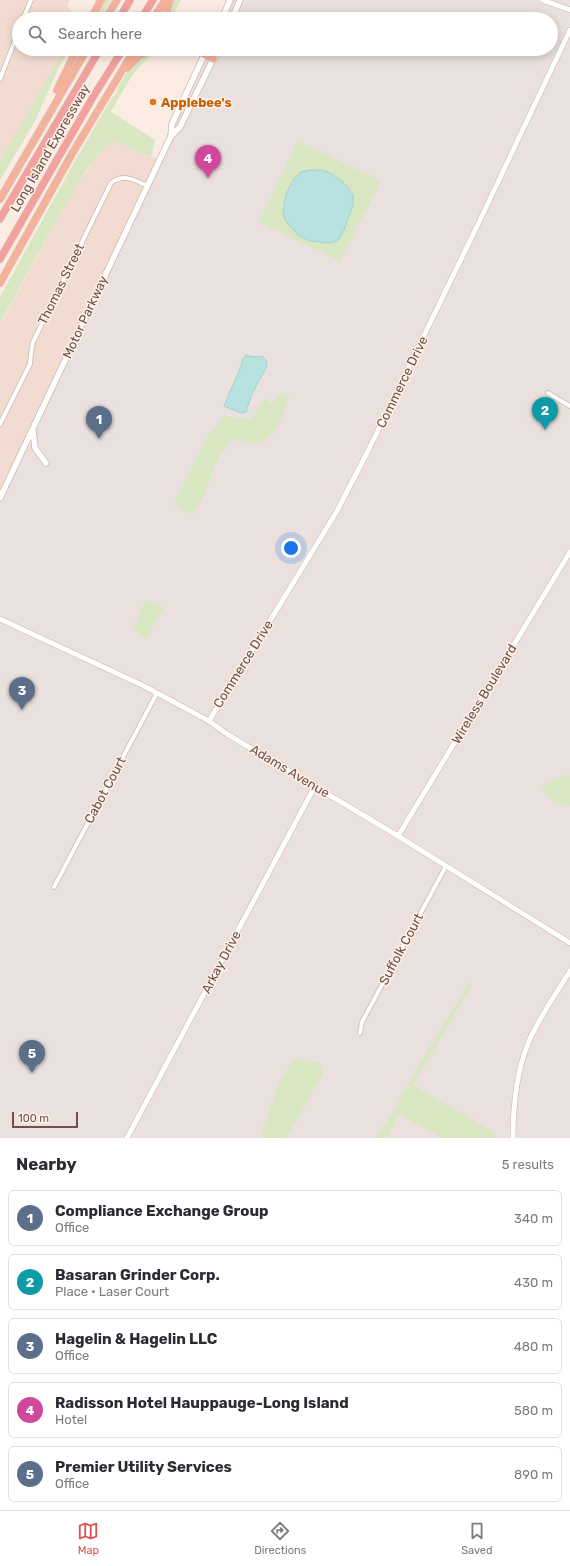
<!DOCTYPE html>
<html lang="en">
<head>
<meta charset="utf-8">
<style>
  :root { --surface:#fff; --page:#f2f2f3; --text:#2b2b33; --muted:#7c7c81; --line:#e1e1e2; --accent:#de514d }
  body { margin:0; font-family:Rubik,sans-serif; background:var(--page); color:var(--text) }
  .scale { position:absolute; left:12px; bottom:10px; width:66px; box-sizing:border-box; padding-left:4px; border:2px solid #70504a; border-top:0; font-size:11px; line-height:14px; white-space:nowrap; color:#70504a; -webkit-text-stroke:3px #fef1e7; paint-order:stroke }
  .you { position:absolute; left:291px; top:548px; width:14px; height:14px; margin:-10px; border:3px solid #fff; border-radius:50%; background:#1a73e8; box-shadow:0 0 0 6px #1a73e833 }
  .badge { display:grid; place-items:center; width:26px; height:26px; border-radius:50%; background:var(--accent); color:#fff; font-size:13px; font-weight:700 }
  .pin { position:absolute; translate:-50% -33px; filter:drop-shadow(0 1px 2px #0008) }
  .pin::after { content:''; position:absolute; top:21px; width:14px; height:12px; background:inherit; clip-path:polygon(0 0,100% 0,50% 100%) }
  .list { margin:0; padding:0; list-style:none }
  h2 { display:flex; justify-content:space-between; align-items:center; height:52px; margin:0; padding:0 16px; font-size:17px }
  h2 small { font-size:13px; font-weight:400; color:var(--muted) }
  .list li { display:grid; grid-template-columns:26px 1fr auto; gap:12px; align-items:center; box-sizing:border-box; height:56px; margin:0 8px 8px; padding:0 8px; border:1px solid var(--line); border-radius:6px }
  .list b { display:block; font-size:15px; white-space:nowrap }
  .list p { margin:0; font-size:13px; white-space:nowrap; color:var(--muted) }
  .list em { font-size:13px; font-style:normal; color:var(--muted) }
  .icon { flex:none; width:22px; height:22px; fill:none; stroke:currentColor; stroke-width:2; stroke-linecap:round; stroke-linejoin:round }
  .map { position:relative; flex:none; width:570px; height:1138px; overflow:hidden }
  .search { position:absolute; background:var(--surface); box-shadow:0 2px 10px #0003; left:12px; right:12px; top:12px; height:44px; display:flex; align-items:center; gap:10px; box-sizing:border-box; padding:0 14px; border-radius:22px; color:var(--muted); font-size:15px }
  .sheet { height:372px; background:var(--surface) }
  nav { display:flex; justify-content:space-around; align-items:center; box-sizing:border-box; height:56px; border-top:1px solid var(--line); background:var(--surface); font-size:11px; color:var(--muted) }
  nav a { display:grid; justify-items:center; gap:2px }
  nav .on { color:var(--accent) }
  .map>svg:first-child { display:block }
  .residential { fill:#f2dcd1 }
  .industrial { fill:#eae0dd }
  .green { fill:#d8e7c1 }
  .water { fill:#b8e2e0; stroke:#9fd4d1 }
  .lines { fill:none; stroke-linecap:round; stroke-linejoin:round }
  .minor-casing { stroke:#cdb4ac; stroke-width:5.5 }
  .tertiary-casing { stroke:#cdb4ac; stroke-width:6 }
  .secondary-casing { stroke:#d0b3aa; stroke-width:7 }
  .trunk-casing { stroke:#d4cac9; stroke-width:8 }
  .motorway-casing { stroke:#d4cac9; stroke-width:8 }
  .minor { stroke:#fff; stroke-width:4 }
  .tertiary { stroke:#fff; stroke-width:5 }
  .secondary { stroke:#fff; stroke-width:5.5 }
  .trunk { stroke:#f4b29c; stroke-width:7 }
  .motorway { stroke:#f2a19c; stroke-width:7 }
  .food-dot { fill:#e8710a; stroke:#fef1e7; stroke-width:1.5 }
  .labels { text-anchor:middle; dominant-baseline:central; stroke-width:3; stroke-linejoin:round; paint-order:stroke }
  .food-label { font-size:13px; font-weight:bold; fill:#c56008; stroke:#fef1e7; text-anchor:start }
  .street-label { font-size:13px; fill:#70504a; stroke:#fef1e7 }
</style>
</head>
<body>
<div class="map">
<svg width="570" height="1138" viewBox="0 0 570 1138">
  <rect width="100%" height="100%" fill="#faece2"/>
  <g class="residential">
    <path d="M 0,0 L 70,0 L 67,7 L 80,19 L 19,19 L 19,49 L 70,49 L 0,169 Z"/>
    <path d="M 111,142 L 122,143 L 136,152 L 151,156 L 158,160 L 0,495 L 0,320 L 3,320 L 72,191 L 89,169 L 92,162 Z"/>
  </g>
  <path class="industrial" d="M 232,0 L 570,0 L 570,1138 L 0,1138 L 0,495 L 171,136 L 184,98 L 208,49 L 551,49 L 551,19 L 223,19 Z"/>
  <g class="green">
    <path d="M 103,0 L 111,0 L 99,19 L 93,19 Z"/>
    <path d="M 173,0 L 181,0 L 175,11 L 176,19 L 171,19 L 170,8 Z"/>
    <path d="M 65,49 L 67,49 L 35,121 L 0,180 L 0,161 Z"/>
    <path d="M 159,49 C 172,49 187,46 197,55 L 196,56 C 148,34 131,78 111,112 L 155,140 L 151,156 L 136,152 L 122,143 L 112,142 C 105,148 97,155 92,162 C 59,212 31,267 2,320 L 0,320 L 0,297 L 75,161 L 113,96 L 115,96 C 121,76 138,55 159,49 Z"/>
    <path d="M 298,141 L 381,181 L 340,261 L 259,222 Z"/>
    <path d="M 282,392 L 289,397 C 283,418 278,432 259,444 L 233,439 C 216,454 212,475 204,495 C 201,502 196,508 193,515 L 174,505 L 207,437 L 224,416 L 234,418 L 251,419 L 265,399 L 272,404 Z"/>
    <path d="M 145,600 L 164,607 L 146,639 L 134,629 Z"/>
    <path d="M 566,775 L 570,776 L 570,806 L 554,802 L 541,788 L 548,783 Z"/>
    <path d="M 469,983 L 472,985 L 413,1085 L 493,1132 L 496,1138 L 442,1138 L 399,1114 L 387,1138 L 375,1138 L 384,1127 L 432,1043 Z"/>
    <path d="M 295,1059 L 319,1063 L 323,1073 L 286,1138 L 260,1138 L 281,1078 Z"/>
  </g>
  <g class="water">
    <path d="M 310,170 L 323,170 L 332,174 L 344,183 L 353,195 L 353,205 L 344,230 L 338,240 L 331,243 L 309,241 L 298,235 L 285,220 L 283,213 L 286,194 L 294,179 L 301,172 Z"/>
    <path d="M 246,355 L 253,357 L 262,356 L 266,360 L 267,366 L 252,394 L 246,412 L 241,413 L 224,406 L 241,366 L 243,359 Z"/>
  </g>
  <g class="lines">
    <g class="minor-casing">
      <g id="minor">
        <path d="M 23,19 L 31,0"/>
        <path d="M 0,79 L 19,30"/>
        <path d="M 548,393 L 570,406"/>
        <path d="M 0,424 L 30,364 L 31,353 L 33,342 L 111,183 C 124,173 134,180 148,186"/>
        <path d="M 54,887 L 157,693"/>
        <path d="M 360,1033 L 362,1022 L 446,866"/>
      </g>
    </g>
    <g class="tertiary-casing">
      <g id="tertiary">
        <path d="M 542,0 L 570,10"/>
        <path d="M 0,619 L 144,686 L 209,721 L 227,734 L 398,836 L 570,943"/>
        <path d="M 209,721 L 337,511 L 370,447 L 481,218 L 570,30"/>
        <path d="M 398,836 L 570,552"/>
        <path d="M 127,1138 L 315,786"/>
        <path d="M 513,1138 C 513,1105 516,1072 529,1041 C 540,1016 556,994 570,971"/>
      </g>
    </g>
    <g class="secondary-casing">
      <g id="secondary">
        <path d="M 222,19 L 230,0"/>
        <path d="M 232,19 L 240,0"/>
        <path d="M 171,136 L 180,127 L 218,49"/>
        <path d="M 33,431 L 35,448 L 46,463"/>
        <path d="M 0,498 L 171,136 L 172,124 L 206,51"/>
      </g>
    </g>
    <g class="trunk-casing">
      <g id="trunk">
        <path d="M 91,19 L 101,0"/>
        <path d="M 105,19 L 117,0"/>
        <path d="M 153,19 L 165,0"/>
        <path d="M 168,19 L 167,10 L 170,0"/>
        <path d="M 195,49 L 213,59"/>
        <path d="M 208,49 L 216,53"/>
        <path d="M 127,68 L 140,55 L 152,49"/>
        <path d="M 57,90 L 77,49"/>
        <path d="M 0,199 L 87,49"/>
        <path d="M 0,283 L 73,152 L 135,49"/>
      </g>
    </g>
    <g class="motorway-casing">
      <g id="motorway">
        <path d="M 119,19 L 130,0"/>
        <path d="M 141,19 L 153,0"/>
        <path d="M 0,219 L 100,49"/>
        <path d="M 0,259 L 93,97 L 123,49"/>
      </g>
    </g>
    <use href="#minor" class="minor"/>
    <use href="#tertiary" class="tertiary"/>
    <use href="#secondary" class="secondary"/>
    <use href="#trunk" class="trunk"/>
    <use href="#motorway" class="motorway"/>
  </g>
  <circle class="food-dot" cx="153" cy="102" r="4"/>
  <g class="labels">
    <g class="food-label">
      <text x="161" y="102">Applebee's</text>
    </g>
    <g class="street-label">
      <text transform="translate(50 148) rotate(-60)">Long Island Expressway</text>
      <text transform="translate(61 284) rotate(-64)">Thomas Street</text>
      <text transform="translate(85 317) rotate(-65)">Motor Parkway</text>
      <text transform="translate(402 382) rotate(-64)">Commerce Drive</text>
      <text transform="translate(243 664) rotate(-58)">Commerce Drive</text>
      <text transform="translate(484 694) rotate(-59)">Wireless Boulevard</text>
      <text transform="translate(290 771) rotate(31)">Adams Avenue</text>
      <text transform="translate(105 790) rotate(-62)">Cabot Court</text>
      <text transform="translate(401 949) rotate(-62)">Suffolk Court</text>
      <text transform="translate(221 962) rotate(-62)">Arkay Drive</text>
    </g>
  </g>
</svg>
<div class="scale">100 m</div>
<div class="you"></div>
<div class="pin badge" style="left:99px;top:439px;background:#5c6f8a">1</div>
<div class="pin badge" style="left:545px;top:430px;background:#0f9aa8">2</div>
<div class="pin badge" style="left:22px;top:710px;background:#5c6f8a">3</div>
<div class="pin badge" style="left:208px;top:178px;background:#d1479c">4</div>
<div class="pin badge" style="left:32px;top:1073px;background:#5c6f8a">5</div>
<div class="search"><svg class="icon" aria-label="search" viewBox="0 0 24 24"><circle cx="10" cy="10" r="6"/><path d="M15 15l6 6"/></svg>Search here</div>
</div>
<section class="sheet">
<h2>Nearby<small>5 results</small></h2>
<ul class="list">
<li><span class="badge" style="background:#5c6f8a">1</span><div><b>Compliance Exchange Group</b><p>Office</p></div><em>340 m</em></li>
<li><span class="badge" style="background:#0f9aa8">2</span><div><b>Basaran Grinder Corp.</b><p>Place · Laser Court</p></div><em>430 m</em></li>
<li><span class="badge" style="background:#5c6f8a">3</span><div><b>Hagelin &amp; Hagelin LLC</b><p>Office</p></div><em>480 m</em></li>
<li><span class="badge" style="background:#d1479c">4</span><div><b>Radisson Hotel Hauppauge-Long Island</b><p>Hotel</p></div><em>580 m</em></li>
<li><span class="badge" style="background:#5c6f8a">5</span><div><b>Premier Utility Services</b><p>Office</p></div><em>890 m</em></li>
</ul>
</section>
<nav>
<a class="on"><svg class="icon" aria-label="map" viewBox="0 0 24 24"><path d="M3 6l6-2 6 2 6-2v14l-6 2-6-2-6 2zM9 4v14M15 6v14"/></svg>Map</a>
<a><svg class="icon" aria-label="directions" viewBox="0 0 24 24"><path d="M12 3l9 9-9 9-9-9zM9 14v-3h6M13 9l2 2-2 2"/></svg>Directions</a>
<a><svg class="icon" aria-label="saved" viewBox="0 0 24 24"><path d="M7 4h10v16l-5-4-5 4z"/></svg>Saved</a>
</nav>
</body>
</html>
